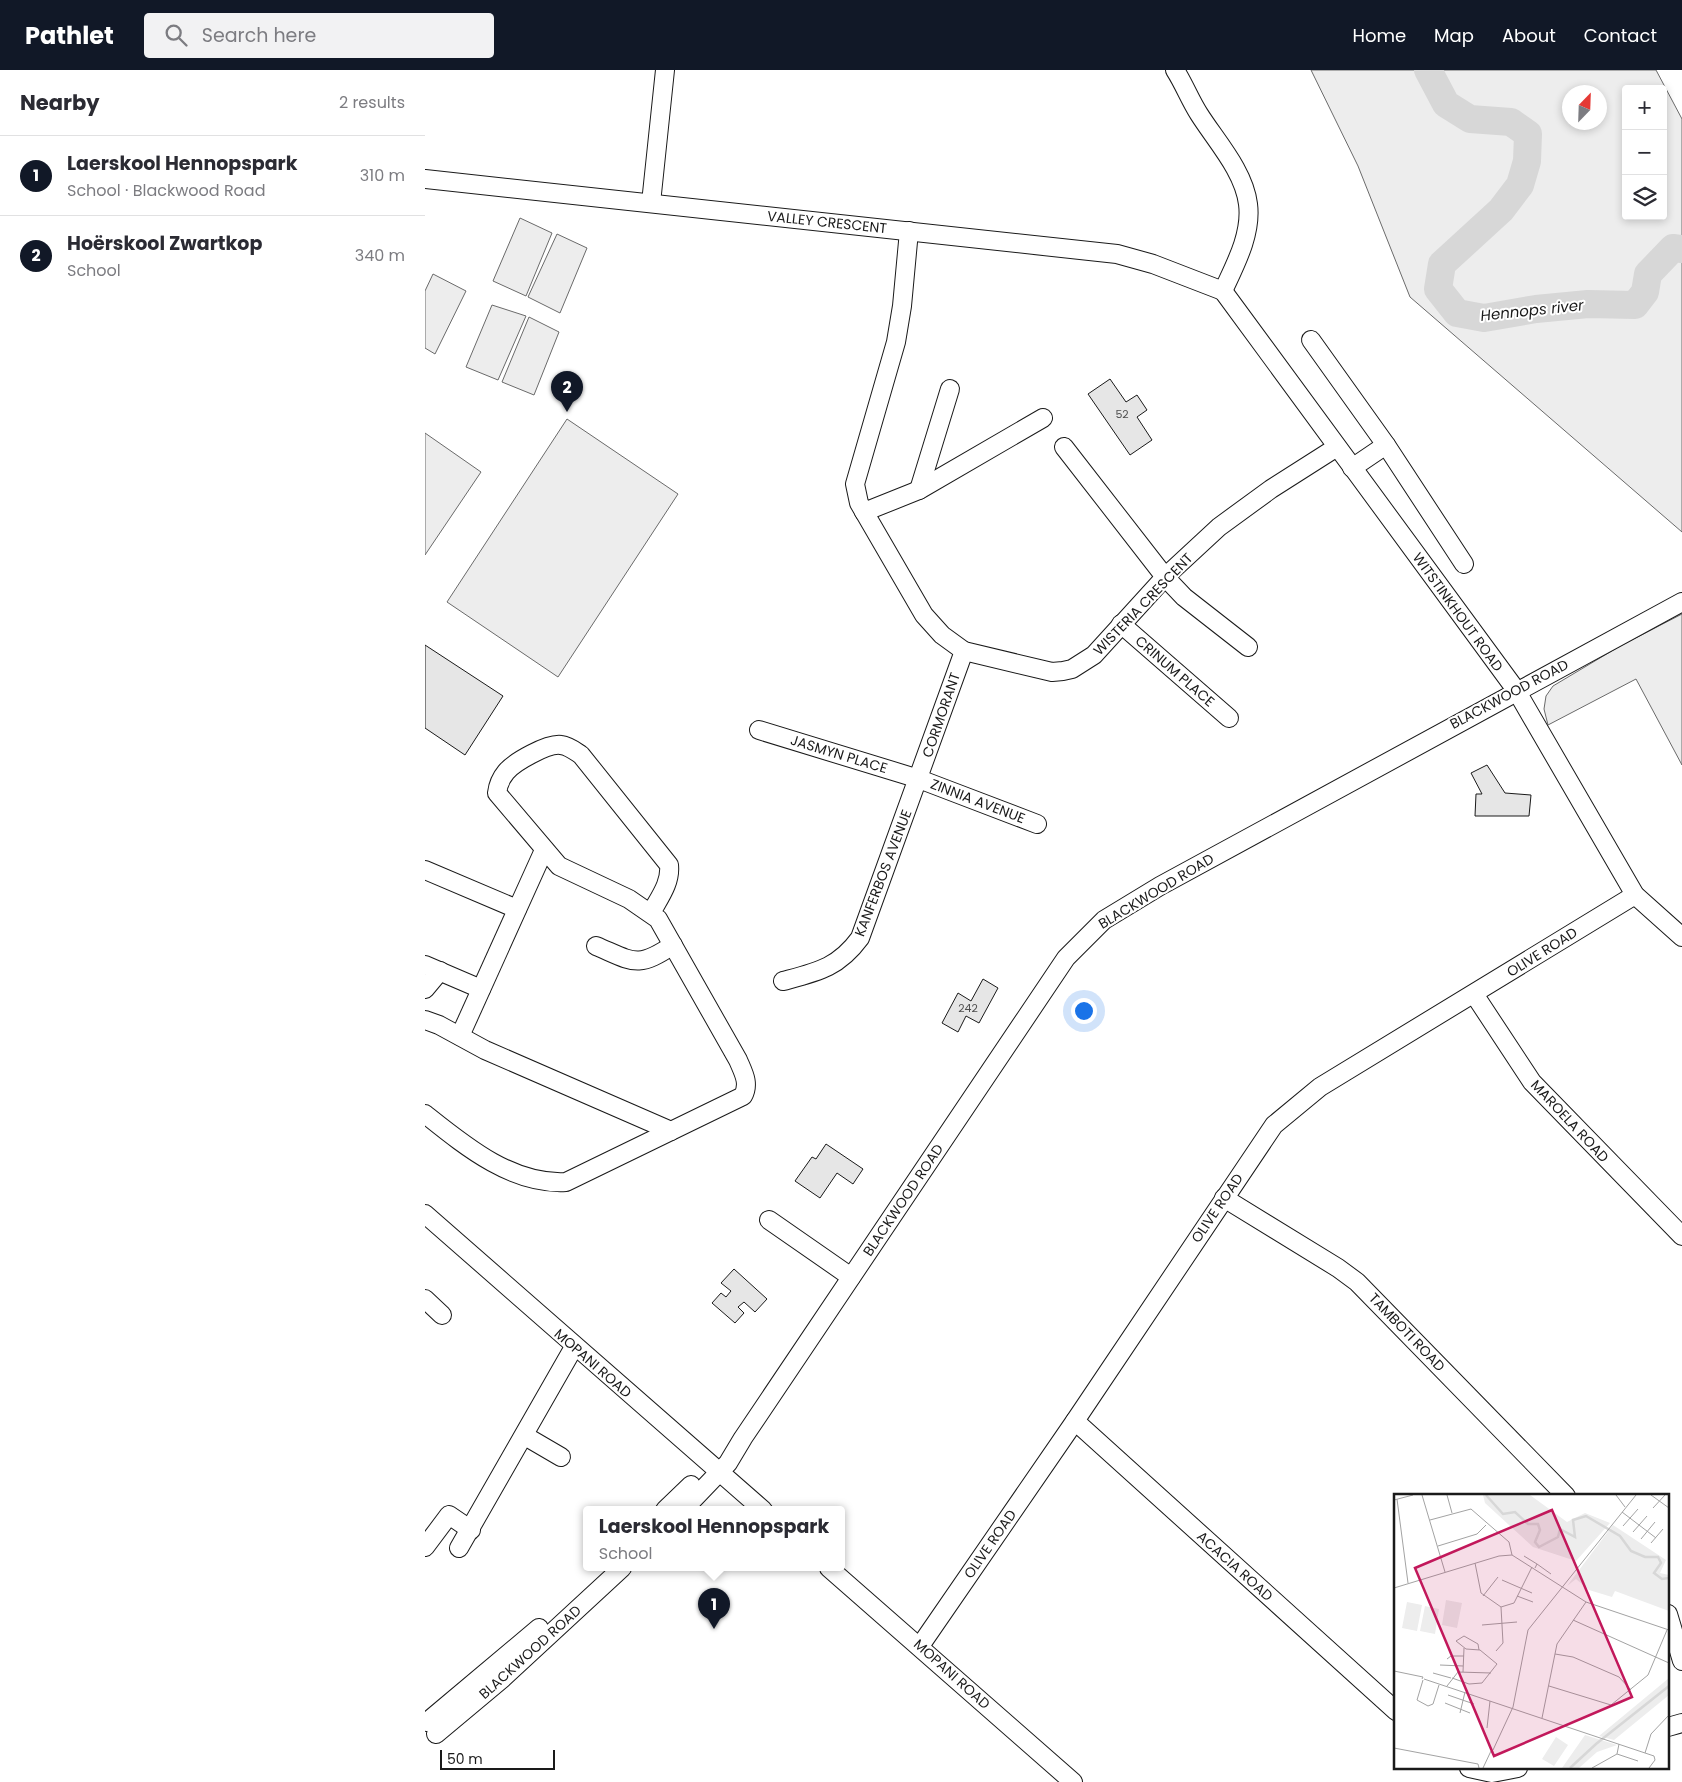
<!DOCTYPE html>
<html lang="en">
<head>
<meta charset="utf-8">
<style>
  :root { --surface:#fff; --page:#f2f2f3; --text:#2b2b33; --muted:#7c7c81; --line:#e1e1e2; --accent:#111827 }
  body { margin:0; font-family:Poppins,sans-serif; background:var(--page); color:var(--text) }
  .controls { position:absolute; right:15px; top:15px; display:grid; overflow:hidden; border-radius:5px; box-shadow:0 2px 8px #0003 }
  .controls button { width:45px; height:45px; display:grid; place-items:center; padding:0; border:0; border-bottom:1px solid var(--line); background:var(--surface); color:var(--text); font:25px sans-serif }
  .compass { position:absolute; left:1137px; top:15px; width:45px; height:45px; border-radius:50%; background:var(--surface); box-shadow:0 2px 8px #0003; rotate:23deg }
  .scale { position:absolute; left:15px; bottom:12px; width:115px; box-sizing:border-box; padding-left:5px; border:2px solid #1a1a1a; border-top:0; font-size:14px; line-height:18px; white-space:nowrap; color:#1a1a1a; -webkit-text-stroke:4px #fff; paint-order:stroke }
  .you { position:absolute; left:658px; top:940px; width:18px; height:18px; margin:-12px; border:4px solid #fff; border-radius:50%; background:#1a73e8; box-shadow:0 0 0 8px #1a73e833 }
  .badge { display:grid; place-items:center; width:32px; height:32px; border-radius:50%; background:var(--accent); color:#fff; font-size:16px; font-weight:700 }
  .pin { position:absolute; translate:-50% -41px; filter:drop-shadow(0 1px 2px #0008) }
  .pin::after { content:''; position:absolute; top:26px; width:18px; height:15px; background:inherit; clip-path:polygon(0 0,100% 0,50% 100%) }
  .popup { position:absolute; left:158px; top:1436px; width:262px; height:65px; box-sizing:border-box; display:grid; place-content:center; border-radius:5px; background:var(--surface); filter:drop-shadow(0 1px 4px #0005); font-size:16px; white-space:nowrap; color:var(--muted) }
  .popup b { font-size:19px; color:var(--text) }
  .popup::after { content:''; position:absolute; left:50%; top:100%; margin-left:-10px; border:10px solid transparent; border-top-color:var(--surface) }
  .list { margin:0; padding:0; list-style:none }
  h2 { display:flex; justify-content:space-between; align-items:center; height:65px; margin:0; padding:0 20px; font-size:21px }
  h2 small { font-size:16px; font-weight:400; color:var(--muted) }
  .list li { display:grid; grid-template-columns:32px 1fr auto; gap:15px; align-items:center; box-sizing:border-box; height:80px; padding:0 20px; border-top:1px solid var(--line) }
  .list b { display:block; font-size:19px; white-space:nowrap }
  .list p { margin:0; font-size:16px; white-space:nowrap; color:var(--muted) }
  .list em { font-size:16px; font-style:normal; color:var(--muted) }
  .icon { flex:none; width:28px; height:28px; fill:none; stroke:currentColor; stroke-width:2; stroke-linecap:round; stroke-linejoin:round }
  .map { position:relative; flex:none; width:1257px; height:1712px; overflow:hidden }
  header { display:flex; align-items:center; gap:30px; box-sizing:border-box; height:70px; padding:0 25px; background:var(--accent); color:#fff }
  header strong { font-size:24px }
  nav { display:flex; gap:28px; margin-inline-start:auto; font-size:18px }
  .search { width:350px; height:45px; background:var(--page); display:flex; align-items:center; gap:12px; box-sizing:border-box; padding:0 18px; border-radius:5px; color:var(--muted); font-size:19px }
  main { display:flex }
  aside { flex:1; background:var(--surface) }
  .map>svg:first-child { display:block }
  .built { fill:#ededed; stroke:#6a6a6a; fill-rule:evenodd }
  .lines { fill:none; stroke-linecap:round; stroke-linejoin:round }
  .river { stroke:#d7d7d7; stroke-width:28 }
  .building { fill:#e6e6e6; stroke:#1a1a1a }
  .minor-casing { stroke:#1a1a1a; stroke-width:20 }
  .minor { stroke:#fff; stroke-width:18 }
  .labels { text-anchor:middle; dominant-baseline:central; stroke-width:4; stroke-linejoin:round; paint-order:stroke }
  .number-label { font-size:11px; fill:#4d4d4d }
  .street-label { font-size:14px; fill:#1a1a1a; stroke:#fff }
  .water-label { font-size:15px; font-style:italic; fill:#1a1a1a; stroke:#fff }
  .inset-river { fill:none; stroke:#d7d7d7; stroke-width:2.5 }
  .inset-road { fill:none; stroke:#a3a3a3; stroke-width:1 }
  .view { fill:#c2185b; fill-opacity:0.15; stroke:#c2185b; stroke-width:2.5 }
  .inset-edge { fill:none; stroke:#1a1a1a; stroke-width:2.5 }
</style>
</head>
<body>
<header>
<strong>Pathlet</strong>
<div class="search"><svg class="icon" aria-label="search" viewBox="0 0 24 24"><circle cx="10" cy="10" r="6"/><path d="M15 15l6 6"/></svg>Search here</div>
<nav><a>Home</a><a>Map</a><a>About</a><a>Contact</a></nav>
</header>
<main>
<aside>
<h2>Nearby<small>2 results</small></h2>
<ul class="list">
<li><span class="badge">1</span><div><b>Laerskool Hennopspark</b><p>School · Blackwood Road</p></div><em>310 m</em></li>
<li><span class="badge">2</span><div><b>Hoërskool Zwartkop</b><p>School</p></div><em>340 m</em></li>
</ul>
</aside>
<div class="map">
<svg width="1257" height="1712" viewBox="0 0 1257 1712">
  <rect width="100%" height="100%" fill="#fff"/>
  <g class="built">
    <path d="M 886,0 L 1231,0 L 1257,49 L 1257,462 L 985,227 L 933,96 ZM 1201,19 L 1238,19 L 1238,146 L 1201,146 ZM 1144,22 L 1174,22 L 1174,52 L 1144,52 Z"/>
    <path d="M 95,148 L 127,163 L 101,226 L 68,211 Z"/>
    <path d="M 132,164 L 162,178 L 135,243 L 103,227 Z"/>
    <path d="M 8,204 L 41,221 L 10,284 L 0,278 L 0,221 Z"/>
    <path d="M 67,235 L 101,246 L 73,310 L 41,297 Z"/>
    <path d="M 104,247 L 134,262 L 109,325 L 77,312 Z"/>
    <path d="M 142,349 L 253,424 L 133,607 L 22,532 Z"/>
    <path d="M 0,363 L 56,402 L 0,485 Z"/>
    <path d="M 1257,544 L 1257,695 L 1211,609 L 1123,655 L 1119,639 L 1121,626 L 1128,616 L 1195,576 Z"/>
  </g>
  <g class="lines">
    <path class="river" d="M 1003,0 L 1021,34 L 1045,49 L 1086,52 L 1103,64 L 1102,91 L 1095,115 L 1076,140 L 1017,194 L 1013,219 L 1032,243 L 1059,248 L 1111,239 L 1163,234 L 1210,235 L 1220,222 L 1223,204 L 1248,178 L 1257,179"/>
  </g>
  <g class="building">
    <path d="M 685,309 L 701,332 L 712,325 L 722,340 L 712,347 L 727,370 L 705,385 L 663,324 Z"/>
    <path d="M 0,575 L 78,626 L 40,685 L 0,658 Z"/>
    <path d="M 1062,695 L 1080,723 L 1106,725 L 1104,746 L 1050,746 L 1051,724 L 1057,724 L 1046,703 Z"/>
    <path d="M 558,909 L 573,918 L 554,953 L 541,946 L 533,962 L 517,953 L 533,923 L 546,931 Z"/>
    <path d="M 401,1074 L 438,1099 L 428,1114 L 412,1103 L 395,1128 L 370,1111 L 387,1087 L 391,1089 Z"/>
    <path d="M 309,1199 L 342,1229 L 330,1242 L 319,1232 L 313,1237 L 319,1243 L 310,1253 L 287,1233 L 296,1223 L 301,1227 L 306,1221 L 296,1213 Z"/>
  </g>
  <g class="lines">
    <g class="minor-casing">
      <g id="minor">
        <path d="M 750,0 C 759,14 765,30 774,44 C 791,71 819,101 823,134 C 827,164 810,195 798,221"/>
        <path d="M 0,109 L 692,184 L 728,194 L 798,221"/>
        <path d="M 226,133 L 240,0"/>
        <path d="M 484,161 L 477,236 L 471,272 L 430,414 L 434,433 L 499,545 L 517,565 L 539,581 L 627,602 L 638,601 L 647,599 L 669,585 L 740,507 L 794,457 L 846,419 L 912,377"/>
        <path d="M 798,221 L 1091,620 L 1210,825 L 1257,867"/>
        <path d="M 886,270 L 961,375 L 927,398"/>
        <path d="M 961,375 L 1039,494"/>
        <path d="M 639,377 L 740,507 L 759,527 L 823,577"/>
        <path d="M 494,420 L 525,319"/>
        <path d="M 439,442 L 494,420 L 618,348"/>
        <path d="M 696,554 L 804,648"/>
        <path d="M 334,660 L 494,709 L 612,754"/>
        <path d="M 0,800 L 92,839"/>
        <path d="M 171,876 C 209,892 212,899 248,875"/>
        <path d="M 0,895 L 56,919"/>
        <path d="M 358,911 C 392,902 413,898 435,868 L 539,581"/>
        <path d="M 0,919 L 15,901"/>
        <path d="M 1049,924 L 1107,1012 L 1257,1166"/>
        <path d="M 0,950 L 14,955 L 60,980 L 246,1061"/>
        <path d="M 35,966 L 119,780"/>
        <path d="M 0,1044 C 40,1076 87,1115 141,1112 L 318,1026 C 325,1013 318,1002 313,990 L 233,849 L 204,829 L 134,796 L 72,723 C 73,715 76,708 81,702 C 89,692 123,673 136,675 C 144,676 150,681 156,685 L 244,795 C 246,813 234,828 226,843"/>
        <path d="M 799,1128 L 913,1198 L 932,1212 L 1141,1426"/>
        <path d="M 0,1144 L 338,1440"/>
        <path d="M 344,1150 L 426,1207"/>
        <path d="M 0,1229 L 17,1245"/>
        <path d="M 650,1351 L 971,1641"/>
        <path d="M 100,1366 L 136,1387"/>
        <path d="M 240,1440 L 266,1415"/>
        <path d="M 258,1440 L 303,1393 L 318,1368 L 641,888 L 679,850 L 735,816 L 1257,532"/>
        <path d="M 0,1477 L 24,1445 L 46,1460"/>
        <path d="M 34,1478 L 149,1277"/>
        <path d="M 404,1498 L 648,1712"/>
        <path d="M 1243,1544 L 1257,1591"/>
        <path d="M 495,1576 L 650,1351 L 849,1055 L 895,1017 L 1210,825"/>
        <path d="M 2,1652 L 114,1558"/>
        <path d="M 1243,1657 L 1257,1653"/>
        <path d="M 11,1664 L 78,1608 L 197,1498"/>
        <path d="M 1044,1698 L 1067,1703 L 1093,1698"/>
      </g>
    </g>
    <use href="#minor" class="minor"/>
  </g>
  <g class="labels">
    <g class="number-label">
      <text x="697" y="344">52</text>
      <text x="543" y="938">242</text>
    </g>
    <g class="street-label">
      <text transform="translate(402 152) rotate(6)">VALLEY CRESCENT</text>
      <text transform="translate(718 534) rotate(-46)">WISTERIA CRESCENT</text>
      <text transform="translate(1033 542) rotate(54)">WITSTINKHOUT ROAD</text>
      <text transform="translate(750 601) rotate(41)">CRINUM PLACE</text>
      <text transform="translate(1084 624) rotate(-28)">BLACKWOOD ROAD</text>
      <text transform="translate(516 645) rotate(-71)">CORMORANT</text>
      <text transform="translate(414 684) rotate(17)">JASMYN PLACE</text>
      <text transform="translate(553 731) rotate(21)">ZINNIA AVENUE</text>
      <text transform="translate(458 803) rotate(-69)">KANFERBOS AVENUE</text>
      <text transform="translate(731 821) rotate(-31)">BLACKWOOD ROAD</text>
      <text transform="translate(1117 882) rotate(-32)">OLIVE ROAD</text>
      <text transform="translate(1145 1051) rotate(47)">MAROELA ROAD</text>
      <text transform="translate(478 1130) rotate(-56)">BLACKWOOD ROAD</text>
      <text transform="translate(792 1138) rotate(-56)">OLIVE ROAD</text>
      <text transform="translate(982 1262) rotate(46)">TAMBOTI ROAD</text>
      <text transform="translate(168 1293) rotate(41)">MOPANI ROAD</text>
      <text transform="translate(565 1474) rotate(-55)">OLIVE ROAD</text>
      <text transform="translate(810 1496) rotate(42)">ACACIA ROAD</text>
      <text transform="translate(105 1582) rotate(-42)">BLACKWOOD ROAD</text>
      <text transform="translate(527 1604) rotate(42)">MOPANI ROAD</text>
    </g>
    <g class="water-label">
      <text transform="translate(1107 240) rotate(-6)">Hennops river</text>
    </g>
  </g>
  <g transform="translate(969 1424)">
    <rect width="275" height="275" fill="#fff"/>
    <path d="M 89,1 L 136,1 L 173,28 L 191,19 L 216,29 L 182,67 L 139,53 L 91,9 ZM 219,31 L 272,66 L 266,79 L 275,81 L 275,117 L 221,97 L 218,103 L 195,96 L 182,85 L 173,92 ZM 52,106 L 68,109 L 63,134 L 48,131 ZM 13,108 L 28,111 L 23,137 L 8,134 ZM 31,112 L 45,115 L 41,140 L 26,137 ZM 275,184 L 275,201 L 220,246 L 205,242 ZM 191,241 L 223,251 L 203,258 L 185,274 L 168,274 ZM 162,243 L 174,251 L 160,272 L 148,265 Z" fill="#ededed"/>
    <path class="inset-river" d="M 92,1 L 109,20 L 121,18 L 134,30 L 144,30 L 146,36 L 141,48 L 145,53 L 164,43 L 166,35 L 181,43 L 179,26 L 192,22 L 226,42 L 237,57 L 251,63 L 264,63 L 267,69 L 260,79 L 268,85 L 275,84M 176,274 L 202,250 L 275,192"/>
    <path class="inset-road" d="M 28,1 L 51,78M 53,1 L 58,19M 222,1 L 231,13M 257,1 L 275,14M 3,5 L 14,89M 0,6 L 19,1M 259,14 L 271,1M 228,18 L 262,44M 36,26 L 77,15 L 115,48 L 118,61M 229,32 L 244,15M 239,38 L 253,22M 247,45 L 261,28M 257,49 L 269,35M 44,52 L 83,40 L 92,31M 118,61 L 192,108 L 275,136M 130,62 L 143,70 L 141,74M 81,69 L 87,99 L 107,113 L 120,109 L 138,73M 143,70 L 157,80M 108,86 L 138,99M 0,94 L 105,62 L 118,61M 89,102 L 104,83M 123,102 L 139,108M 179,126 L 275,169M 88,131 L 123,128M 102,157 L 109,149 L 107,113M 161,160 L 179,163 L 225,183 L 237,196M 53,165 L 57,162 L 70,162M 46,171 L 69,172M 0,177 L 29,183 L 28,185M 69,178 L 70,154M 39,179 L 57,184M 58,184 L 75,190 L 88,189 L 103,170 L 86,156 L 72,155 L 62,147 L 70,142 L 84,150 L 85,156M 30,185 L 260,262 L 261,266 L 255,274M 29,186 L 23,206 L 34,212 L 39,210 L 45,191M 53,192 L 64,178 L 97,179M 155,192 L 217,211 L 254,181 L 273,136M 54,201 L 80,210M 51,209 L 76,219M 66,219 L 71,198M 148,224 L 163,150 L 192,108M 93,234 L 96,207M 225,250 L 223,260 L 244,267M 0,254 L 84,270 L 85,274M 99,256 L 119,213 L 134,136 L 242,1M 251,259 L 257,240 L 275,221M 89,274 L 97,257M 198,274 L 223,260"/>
    <path class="view" d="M 158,16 L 238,203 L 100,262 L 21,74 Z"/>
    <rect width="275" height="275" class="inset-edge"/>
  </g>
</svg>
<div class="controls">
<button>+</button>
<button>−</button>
<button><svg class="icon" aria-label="layers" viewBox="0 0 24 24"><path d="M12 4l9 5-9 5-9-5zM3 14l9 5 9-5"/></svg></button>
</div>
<svg class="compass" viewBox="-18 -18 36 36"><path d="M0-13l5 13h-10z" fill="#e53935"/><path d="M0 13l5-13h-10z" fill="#7c7c81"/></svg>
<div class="scale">50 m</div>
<div class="you"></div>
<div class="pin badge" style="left:289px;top:1559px">1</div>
<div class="popup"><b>Laerskool Hennopspark</b>School</div>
<div class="pin badge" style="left:142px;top:342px">2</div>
</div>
</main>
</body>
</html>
